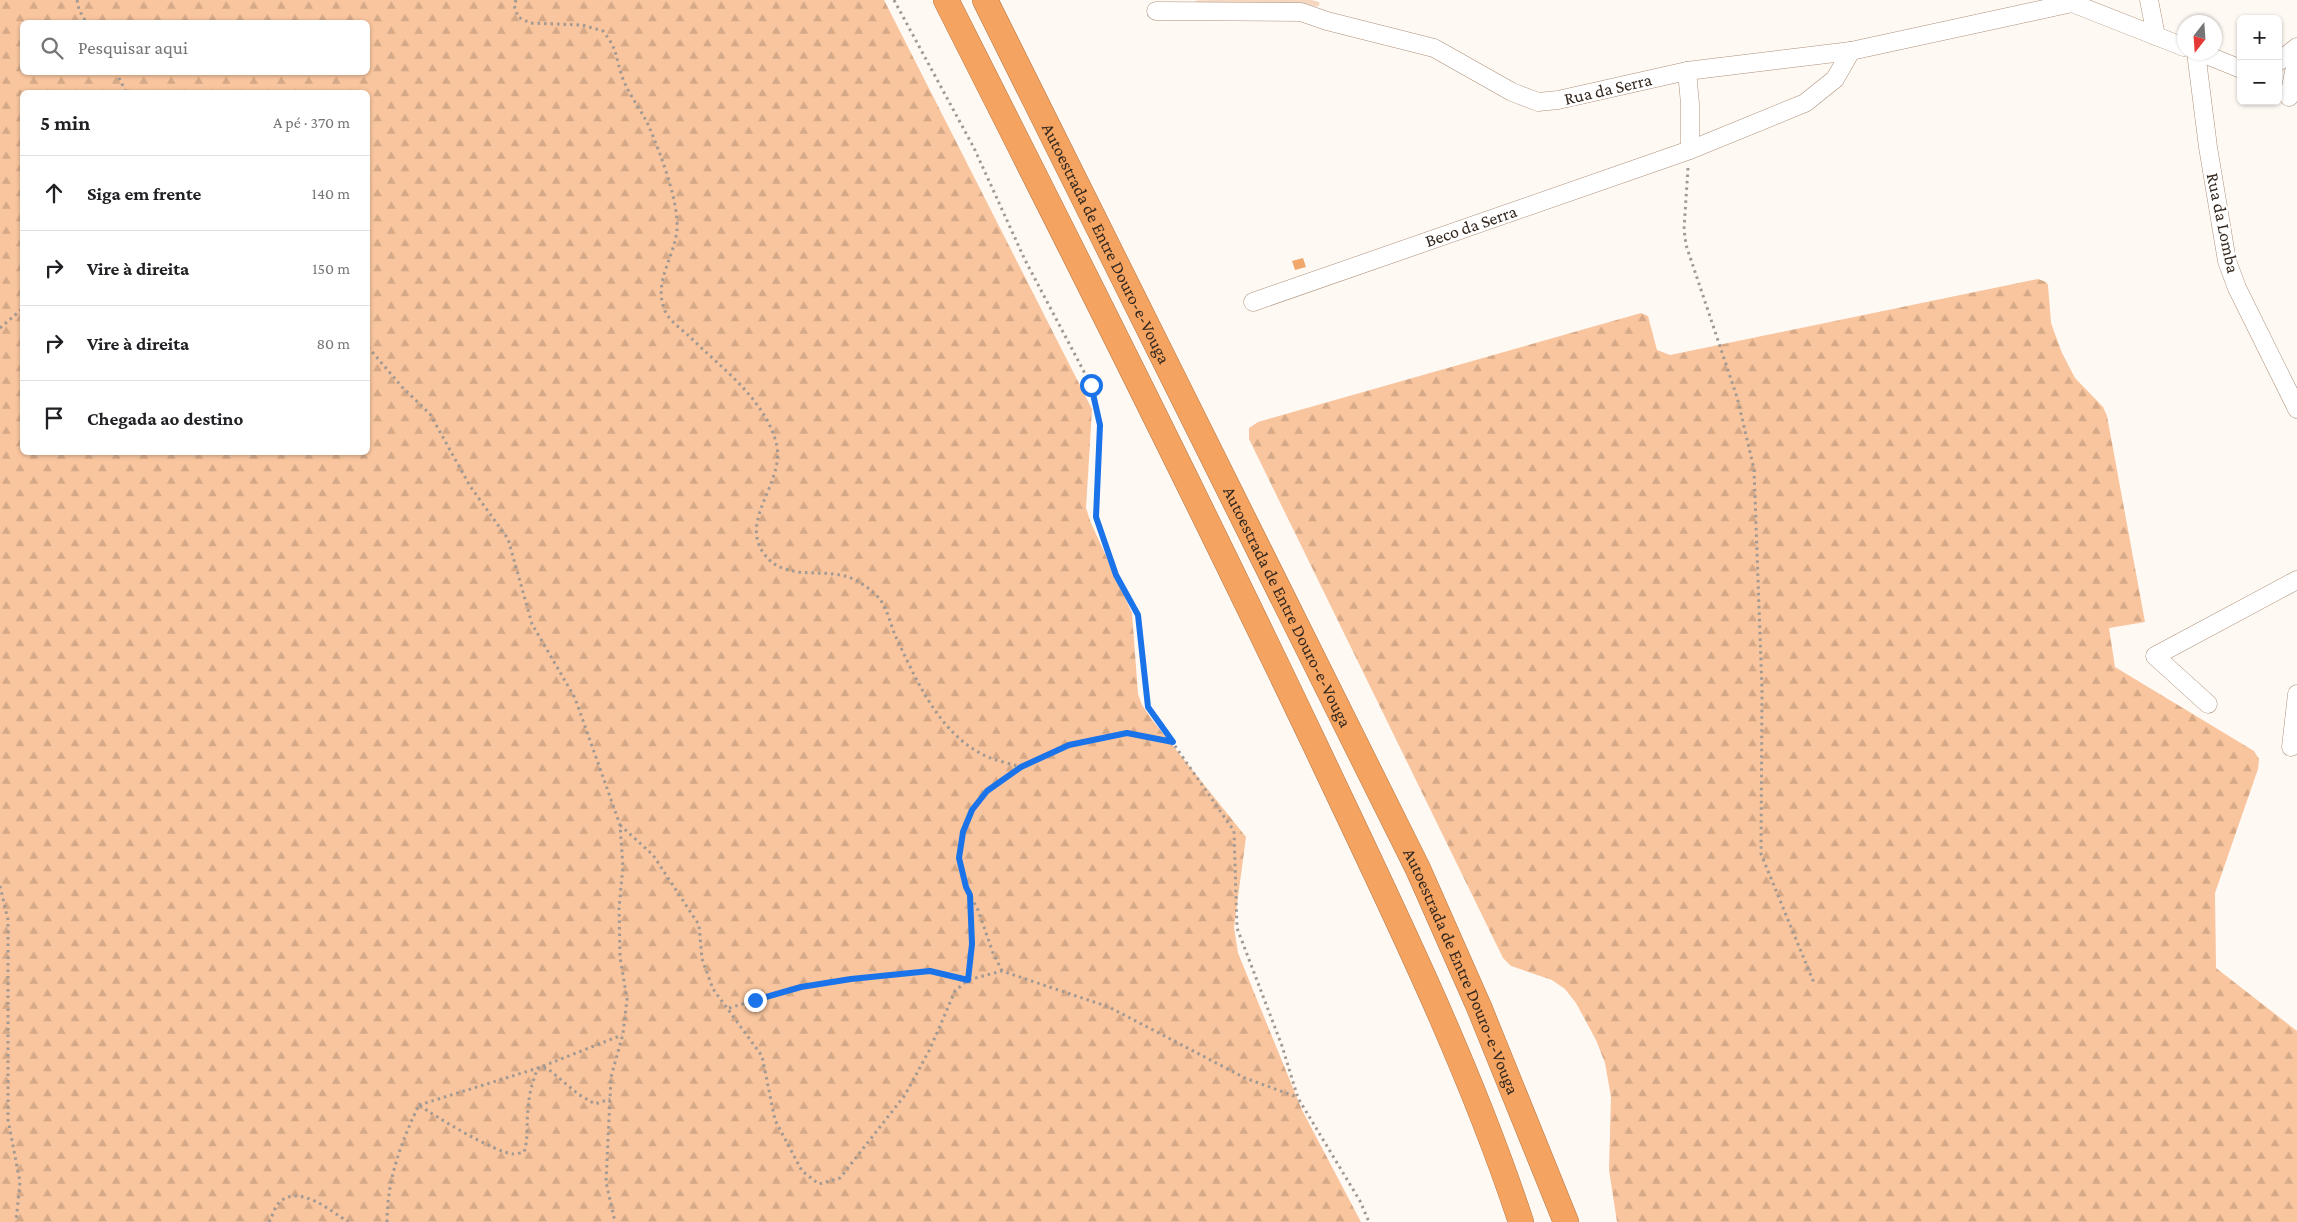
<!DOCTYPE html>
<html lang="pt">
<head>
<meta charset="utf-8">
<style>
  :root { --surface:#fff; --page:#f2f2f2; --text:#202124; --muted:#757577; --line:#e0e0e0 }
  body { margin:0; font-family:"Crimson Pro",serif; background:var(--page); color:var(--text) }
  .controls { position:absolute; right:15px; top:15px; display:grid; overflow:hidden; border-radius:8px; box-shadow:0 1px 4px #0004 }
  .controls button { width:45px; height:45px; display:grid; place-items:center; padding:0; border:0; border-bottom:1px solid var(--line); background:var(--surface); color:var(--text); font:25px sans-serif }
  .compass { position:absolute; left:2177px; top:15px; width:45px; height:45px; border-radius:50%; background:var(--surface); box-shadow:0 1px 4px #0004; rotate:197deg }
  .stop { position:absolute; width:15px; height:15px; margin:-11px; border:4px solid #1a73e8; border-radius:50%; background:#fff }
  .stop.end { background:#1a73e8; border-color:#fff; box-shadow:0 1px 5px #0008 }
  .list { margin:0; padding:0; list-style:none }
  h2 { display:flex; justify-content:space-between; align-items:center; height:65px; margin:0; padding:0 20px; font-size:21px }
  h2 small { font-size:16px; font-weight:400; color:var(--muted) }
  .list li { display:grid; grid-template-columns:32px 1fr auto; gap:15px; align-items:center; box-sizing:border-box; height:75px; padding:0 20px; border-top:1px solid var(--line) }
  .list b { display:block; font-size:19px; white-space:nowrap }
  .list em { font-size:16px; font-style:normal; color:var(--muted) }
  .icon { flex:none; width:28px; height:28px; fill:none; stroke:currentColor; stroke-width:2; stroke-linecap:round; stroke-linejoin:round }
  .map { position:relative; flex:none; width:2297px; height:1222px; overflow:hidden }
  .search { position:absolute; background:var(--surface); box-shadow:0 1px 4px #0004; left:20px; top:20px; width:350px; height:55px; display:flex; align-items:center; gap:12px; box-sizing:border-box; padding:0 18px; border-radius:8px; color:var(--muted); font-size:19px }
  .panel { position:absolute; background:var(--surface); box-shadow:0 1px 4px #0004; left:20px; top:90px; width:350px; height:365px; border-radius:8px }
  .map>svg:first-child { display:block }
  .forest { fill:url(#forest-firs); fill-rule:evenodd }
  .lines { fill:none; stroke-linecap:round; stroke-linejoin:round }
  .stream { stroke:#f5d7c0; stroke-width:5 }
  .building { fill:#f0a86d }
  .minor-casing { stroke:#ad907a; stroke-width:19 }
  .highway-casing { stroke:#b17849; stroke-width:26 }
  .path { stroke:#a29993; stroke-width:3; stroke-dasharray:2.5 4; stroke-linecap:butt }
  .minor { stroke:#fff; stroke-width:18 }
  .highway { stroke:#f4a360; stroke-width:25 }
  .route { stroke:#1a73e8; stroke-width:6 }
  .labels { text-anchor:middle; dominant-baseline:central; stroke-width:4.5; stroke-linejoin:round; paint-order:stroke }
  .street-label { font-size:18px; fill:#34281f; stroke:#fff }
</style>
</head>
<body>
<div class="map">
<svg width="2297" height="1222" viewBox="0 0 2297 1222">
  <defs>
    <pattern id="forest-firs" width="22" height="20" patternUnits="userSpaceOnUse" patternTransform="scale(1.25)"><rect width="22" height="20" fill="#f8c59e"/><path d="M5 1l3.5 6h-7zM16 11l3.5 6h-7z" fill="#d5a988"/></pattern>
  </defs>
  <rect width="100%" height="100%" fill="#fff9f4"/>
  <g class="forest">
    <path d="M 0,0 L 884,0 L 1092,409 L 1086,508 L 1091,523 L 1132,613 L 1138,694 L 1142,705 L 1153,721 L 1246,837 L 1234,927 L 1238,953 L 1302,1110 L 1361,1222 L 0,1222 ZM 22,22 L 368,22 L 368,72 L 22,72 ZM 22,92 L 368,92 L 368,452 L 22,452 Z"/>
    <path d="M 2038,279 L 2046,282 L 2048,285 L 2051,323 L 2062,353 L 2075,378 L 2103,407 L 2107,416 L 2145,622 L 2109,628 L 2115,667 L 2254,751 L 2259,759 L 2258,769 L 2215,893 L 2216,968 L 2297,1031 L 2297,1222 L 1617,1222 L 1609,1170 L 1611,1097 L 1605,1063 L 1596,1040 L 1576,1003 L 1565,989 L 1552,980 L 1511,966 L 1503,958 L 1249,439 L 1249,428 L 1258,422 L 1641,313 L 1648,316 L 1657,350 L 1670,355 Z"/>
  </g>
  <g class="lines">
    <path class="stream" d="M 1197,3 L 1301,0 L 1317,4"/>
  </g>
  <path class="building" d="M 1303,258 L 1306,267 L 1295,270 L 1292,261 Z"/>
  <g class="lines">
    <g class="minor-casing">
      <g id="minor">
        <path d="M 2069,0 L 2072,3 L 2184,47"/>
        <path d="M 2149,0 L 2156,36"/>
        <path d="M 1156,11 L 1301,12 L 1327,21 L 1434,48 L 1512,92 L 1538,102 L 1558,100 L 1687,71 L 1851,51 L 2072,3"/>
        <path d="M 2196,52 L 2208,147 L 2227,261 L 2237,288 L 2297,409"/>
        <path d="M 2199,52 L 2241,69"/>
        <path d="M 2278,62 L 2297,47"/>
        <path d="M 1687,71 L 1690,104 L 1690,150"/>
        <path d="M 2289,97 L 2297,57"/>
        <path d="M 1253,302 L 1690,150 L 1805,103 L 1835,79 L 1851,51"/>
        <path d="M 2208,704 L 2155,656 L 2297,580"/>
        <path d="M 2291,747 L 2297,694"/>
      </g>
    </g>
    <g class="highway-casing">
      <g id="highway">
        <path d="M 946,0 C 1072,249 1197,497 1317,749 C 1390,904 1467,1059 1521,1222"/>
        <path id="s1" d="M 985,0 L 1418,869 L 1479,1007 L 1566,1222"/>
      </g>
    </g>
    <g class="path">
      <path d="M 77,0 L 79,10 L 86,22"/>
      <path d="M 516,0 L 514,5 L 518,17 L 530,23 L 582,25 L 603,31 C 619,51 615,58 623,79 C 630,97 643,112 650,129 C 661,155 679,202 677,230 C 674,258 654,281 664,308 C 667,319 681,329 689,336 C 720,367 764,398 776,442 C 787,482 737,520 765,555 C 784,580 818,569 845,576 C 857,579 869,588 877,596 C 887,606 890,623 895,635 C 915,677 937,730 980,753 C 992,760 1008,763 1021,767"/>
      <path d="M 894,0 L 974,148 L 1025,260 L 1091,385 L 1100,425 L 1096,517 L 1116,575 L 1138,615 L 1148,707 L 1234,831 L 1237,928 L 1282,1046 L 1298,1098 L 1360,1201 L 1369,1222"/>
      <path d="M 116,72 L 126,92"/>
      <path d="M 1688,168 L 1684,229 L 1686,245 L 1737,397 L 1754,469 L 1762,690 L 1761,854 L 1814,983"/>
      <path d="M 0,328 L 22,309"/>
      <path d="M 368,347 L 402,387 L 430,414 L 470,486 L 508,539 L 532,624 L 575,698 L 620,825 L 623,867 L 619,908 L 620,957 L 627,999 L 623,1034 L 611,1077 L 606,1182 L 615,1222"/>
      <path d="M 620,825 L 653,855 L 699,925 L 702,959 L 713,989 L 762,1056 L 775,1120 L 802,1171 L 819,1184 L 840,1178 L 905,1095 L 930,1049 L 955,991 L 968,980 L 1002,971 L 1109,1007 L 1245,1078 L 1297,1097"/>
      <path d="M 0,886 L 8,920 L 8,1120 L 20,1182 L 16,1222"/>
      <path d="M 1002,971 L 993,953 L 978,910 L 966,887 L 959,858 L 963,832 L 972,810 L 987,791 L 1021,767 L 1069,745 L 1127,733 L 1173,742"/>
      <path d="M 729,1008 L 801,987 L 851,979 L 930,971 L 968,980 L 971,944 L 970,897"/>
      <path d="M 419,1105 L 538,1068 L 622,1035"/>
      <path d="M 269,1222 C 272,1217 274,1209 278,1204 C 297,1182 331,1211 348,1222"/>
      <path d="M 387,1222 C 387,1180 401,1142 419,1105 C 436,1117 494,1152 513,1154 C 516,1154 521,1153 524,1152 C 529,1138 526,1124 528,1110 C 529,1094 532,1082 538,1068 L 547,1068 L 578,1094 L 595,1104 L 610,1099"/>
    </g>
    <use href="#minor" class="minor"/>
    <use href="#highway" class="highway"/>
  </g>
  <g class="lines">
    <path class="route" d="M 755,1000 L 801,987 L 851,979 L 930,971 L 968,980 L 972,944 L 970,895 L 966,887 L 959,858 L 963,832 L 972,810 L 987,791 L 1021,767 L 1069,745 L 1127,733 L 1173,742 L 1148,707 L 1138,615 L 1116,575 L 1096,517 L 1100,425 L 1091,385"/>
  </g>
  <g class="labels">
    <g class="street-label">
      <text transform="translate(1608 89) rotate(-13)">Rua da Serra</text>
      <text transform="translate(2223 223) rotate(78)">Rua da Lomba</text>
      <text transform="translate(1471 226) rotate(-19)">Beco da Serra</text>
      <text stroke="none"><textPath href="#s1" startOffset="272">Autoestrada de Entre Douro-e-Vouga</textPath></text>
      <text stroke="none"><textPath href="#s1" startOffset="678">Autoestrada de Entre Douro-e-Vouga</textPath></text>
      <text stroke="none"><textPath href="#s1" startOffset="1082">Autoestrada de Entre Douro-e-Vouga</textPath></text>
    </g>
  </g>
</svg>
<div class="controls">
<button>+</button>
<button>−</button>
</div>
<svg class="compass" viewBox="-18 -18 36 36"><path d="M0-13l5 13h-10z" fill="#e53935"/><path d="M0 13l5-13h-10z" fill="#757577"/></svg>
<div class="stop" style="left:1091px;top:385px"></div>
<div class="stop end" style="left:755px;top:1000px"></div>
<div class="search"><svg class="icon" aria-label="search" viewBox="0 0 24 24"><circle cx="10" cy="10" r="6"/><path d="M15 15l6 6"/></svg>Pesquisar aqui</div>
<section class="panel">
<h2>5 min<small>A pé · 370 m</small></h2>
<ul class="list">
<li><svg class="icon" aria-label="ahead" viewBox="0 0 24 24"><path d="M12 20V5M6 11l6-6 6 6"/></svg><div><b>Siga em frente</b></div><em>140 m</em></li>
<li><svg class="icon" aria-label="right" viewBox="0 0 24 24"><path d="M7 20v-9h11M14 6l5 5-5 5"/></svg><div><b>Vire à direita</b></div><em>150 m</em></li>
<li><svg class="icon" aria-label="right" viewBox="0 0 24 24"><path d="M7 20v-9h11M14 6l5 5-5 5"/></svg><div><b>Vire à direita</b></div><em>80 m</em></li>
<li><svg class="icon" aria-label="arrive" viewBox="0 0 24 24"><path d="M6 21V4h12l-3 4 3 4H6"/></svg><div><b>Chegada ao destino</b></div></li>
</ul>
</section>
</div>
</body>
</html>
